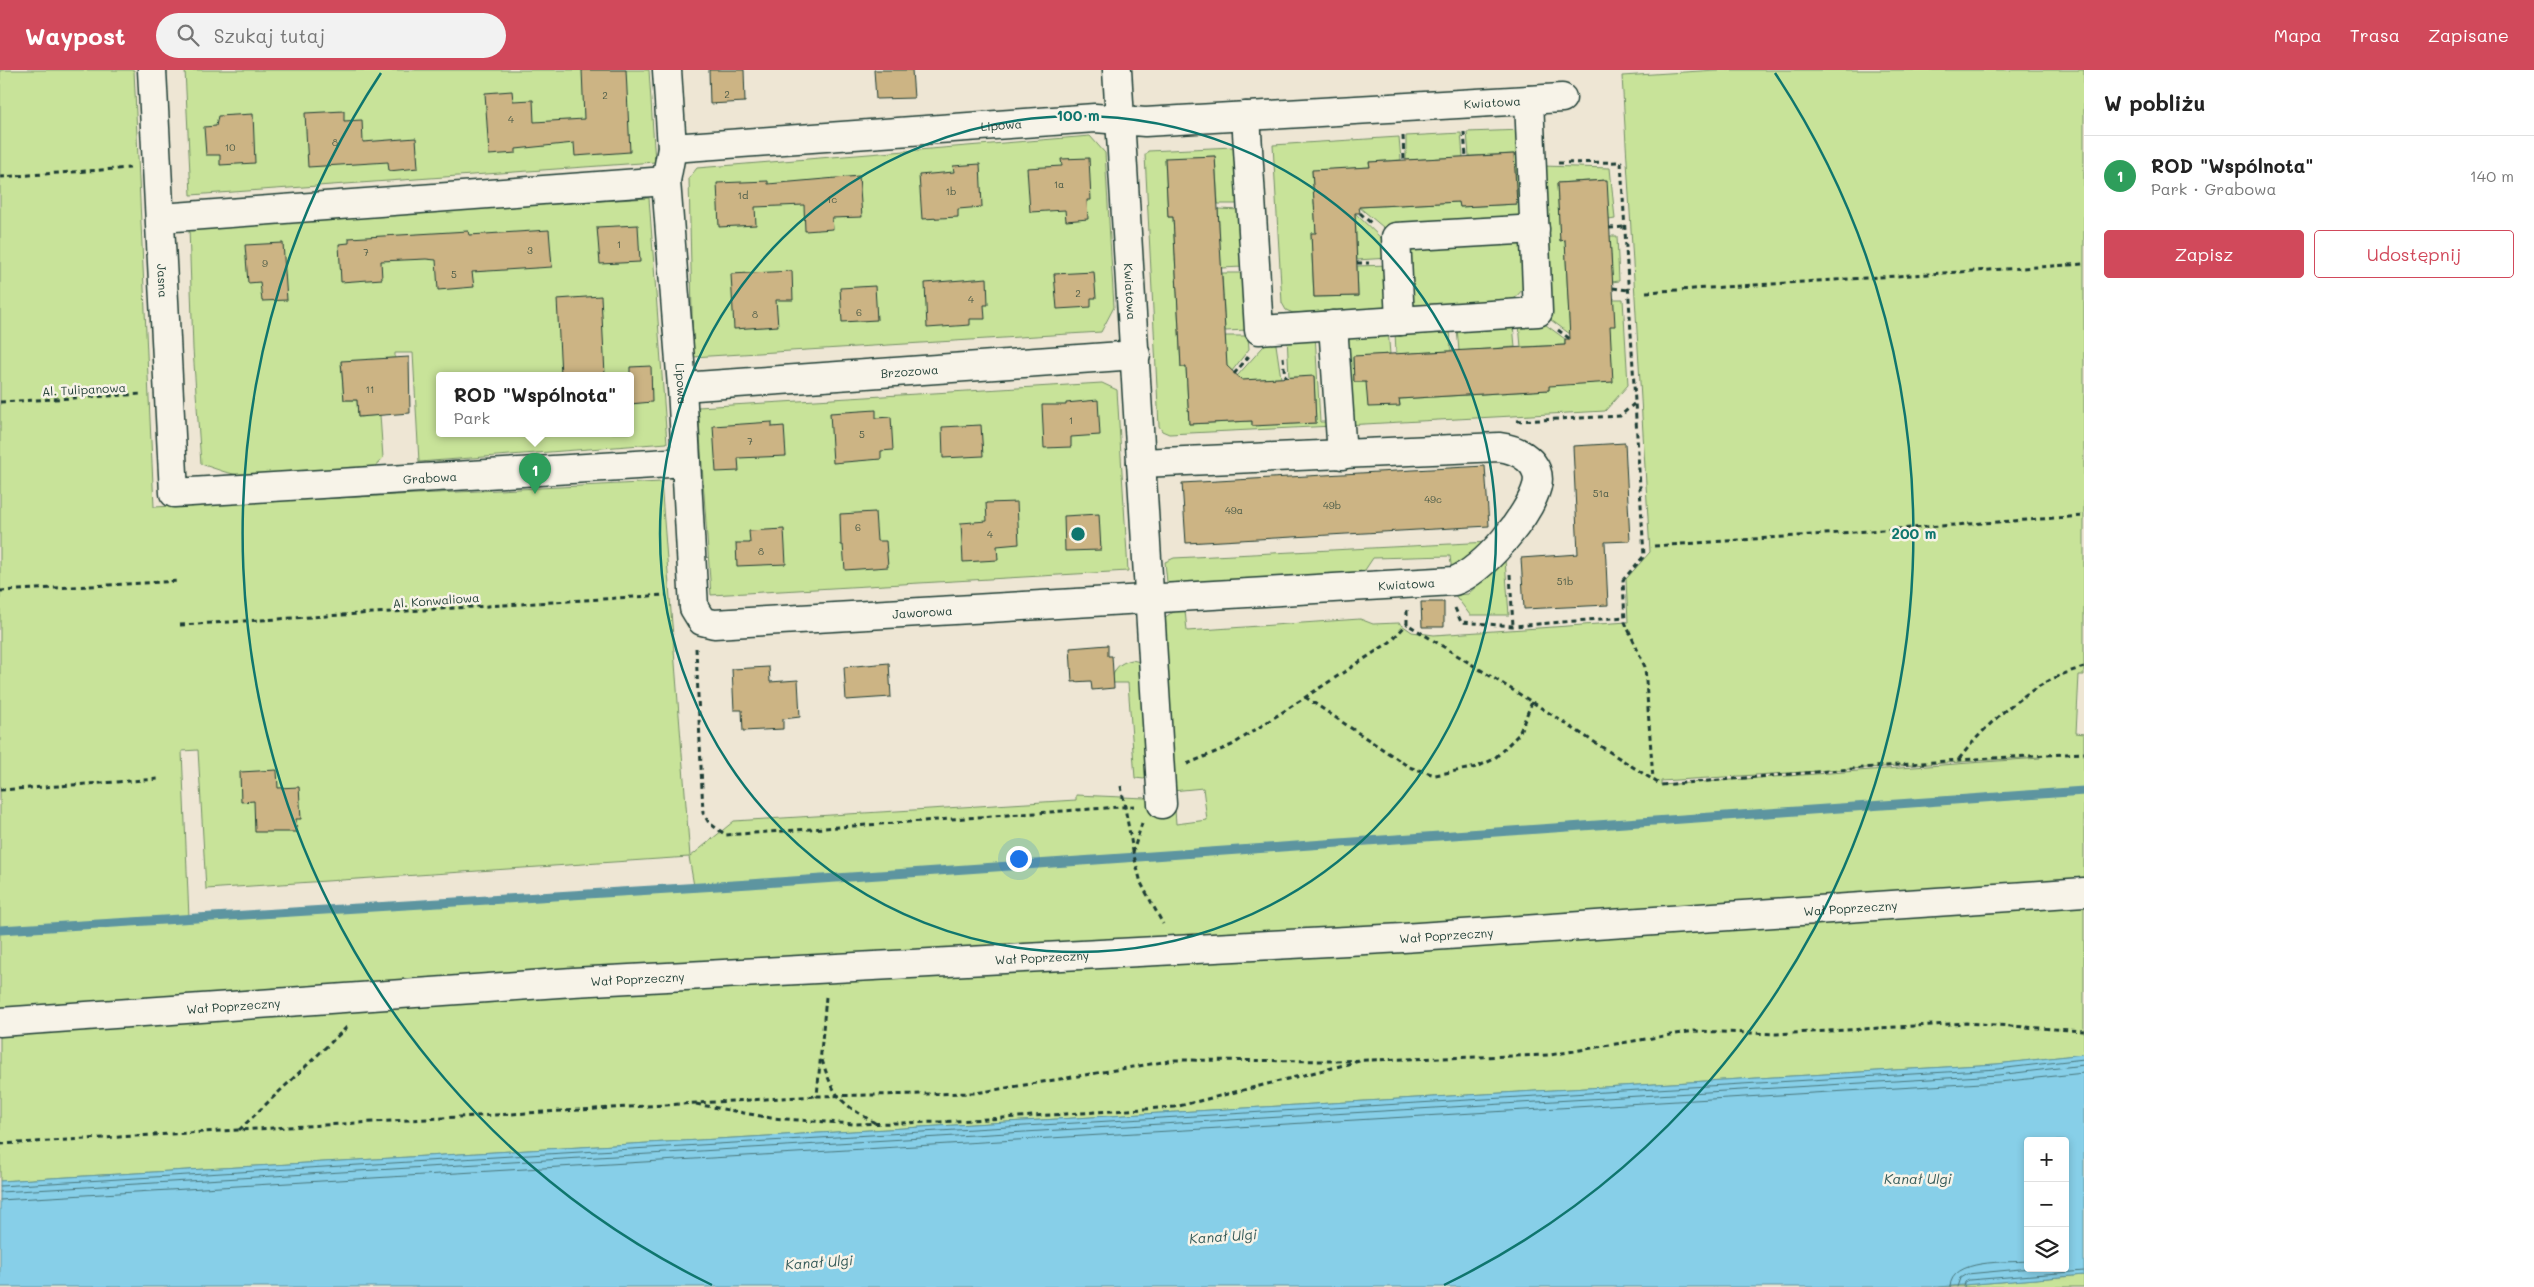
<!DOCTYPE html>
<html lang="pl">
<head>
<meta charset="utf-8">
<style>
  :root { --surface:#fff; --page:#f2f2f2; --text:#222; --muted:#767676; --line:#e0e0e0; --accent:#d1495b }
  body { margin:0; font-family:Mali,sans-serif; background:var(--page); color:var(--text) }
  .controls { position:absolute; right:15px; bottom:15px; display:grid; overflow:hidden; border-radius:5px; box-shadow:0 2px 8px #0003 }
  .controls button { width:45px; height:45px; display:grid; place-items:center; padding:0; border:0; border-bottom:1px solid var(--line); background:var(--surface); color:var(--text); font:25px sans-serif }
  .you { position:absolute; left:1018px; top:788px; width:18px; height:18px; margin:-12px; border:4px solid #fff; border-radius:50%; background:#1a73e8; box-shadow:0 0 0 8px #1a73e833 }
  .badge { display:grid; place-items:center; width:32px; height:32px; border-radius:50%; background:var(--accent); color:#fff; font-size:16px; font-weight:700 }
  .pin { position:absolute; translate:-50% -41px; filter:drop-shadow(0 1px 2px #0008) }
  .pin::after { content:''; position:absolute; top:26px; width:18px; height:15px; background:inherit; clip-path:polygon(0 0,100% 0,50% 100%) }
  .popup { position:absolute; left:436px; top:302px; width:198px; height:65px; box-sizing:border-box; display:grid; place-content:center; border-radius:5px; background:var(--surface); filter:drop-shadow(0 1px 4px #0005); font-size:16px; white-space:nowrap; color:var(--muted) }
  .popup b { font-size:19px; color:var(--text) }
  .popup::after { content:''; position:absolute; left:50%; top:100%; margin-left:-10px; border:10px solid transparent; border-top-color:var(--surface) }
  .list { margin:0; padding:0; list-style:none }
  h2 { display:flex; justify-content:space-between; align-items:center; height:65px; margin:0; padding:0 20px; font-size:21px }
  h2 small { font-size:16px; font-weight:400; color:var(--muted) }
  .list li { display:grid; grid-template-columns:32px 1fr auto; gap:15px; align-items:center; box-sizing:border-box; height:80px; padding:0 20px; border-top:1px solid var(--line) }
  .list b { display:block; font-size:19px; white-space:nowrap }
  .list p { margin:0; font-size:16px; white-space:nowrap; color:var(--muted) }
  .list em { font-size:16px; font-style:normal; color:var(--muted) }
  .actions { display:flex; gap:10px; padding:15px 20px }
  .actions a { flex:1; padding:11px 0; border:1px solid var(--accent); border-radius:5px; text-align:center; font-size:18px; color:var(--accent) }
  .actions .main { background:var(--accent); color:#fff }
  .icon { flex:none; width:28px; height:28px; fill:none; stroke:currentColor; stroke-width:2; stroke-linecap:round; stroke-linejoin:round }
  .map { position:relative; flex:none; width:2084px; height:1217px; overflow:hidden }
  header { display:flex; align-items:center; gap:30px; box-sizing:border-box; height:70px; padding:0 25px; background:var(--accent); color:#fff }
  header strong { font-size:24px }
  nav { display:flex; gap:28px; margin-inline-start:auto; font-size:18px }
  .search { width:350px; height:45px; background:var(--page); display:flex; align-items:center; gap:12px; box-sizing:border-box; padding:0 18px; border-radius:28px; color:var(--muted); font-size:19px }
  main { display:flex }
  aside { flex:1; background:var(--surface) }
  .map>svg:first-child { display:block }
  .green { fill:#c8e399; stroke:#749066; fill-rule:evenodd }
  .water { fill:#87cfe8; stroke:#5d95a0; fill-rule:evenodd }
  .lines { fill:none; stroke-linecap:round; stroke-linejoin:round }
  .shore { stroke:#49777c; stroke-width:1 }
  .stream { stroke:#5d95a0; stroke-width:9 }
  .building { fill:#ccb484; stroke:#1f3d34 }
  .minor-casing { stroke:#1f3d34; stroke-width:31 }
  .path { stroke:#1f3d34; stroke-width:3; stroke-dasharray:5 4; stroke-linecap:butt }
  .minor { stroke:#f7f3e8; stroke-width:28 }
  .ring { fill:none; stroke:#0f766e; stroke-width:2.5 }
  .labels { text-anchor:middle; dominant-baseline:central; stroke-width:5; stroke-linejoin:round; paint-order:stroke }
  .number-label { font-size:10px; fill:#4a5b48 }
  .street-label { font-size:12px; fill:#1f3d34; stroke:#f7f3e8 }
  .water-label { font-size:14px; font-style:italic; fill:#345a58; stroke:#f7f3e8 }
  .centre { fill:#0f766e; stroke:#f7f3e8; stroke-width:2.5 }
  .ring-label { font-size:15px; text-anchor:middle; font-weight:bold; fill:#0f766e; stroke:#f7f3e8; stroke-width:5; stroke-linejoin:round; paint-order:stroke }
</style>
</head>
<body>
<header>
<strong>Waypost</strong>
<div class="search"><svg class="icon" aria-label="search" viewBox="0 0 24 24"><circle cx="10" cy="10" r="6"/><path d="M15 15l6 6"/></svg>Szukaj tutaj</div>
<nav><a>Mapa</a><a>Trasa</a><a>Zapisane</a></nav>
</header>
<main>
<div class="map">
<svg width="2084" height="1217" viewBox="0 0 2084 1217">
  <rect width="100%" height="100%" fill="#eee6d4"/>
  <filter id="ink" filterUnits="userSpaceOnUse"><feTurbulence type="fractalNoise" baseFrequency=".02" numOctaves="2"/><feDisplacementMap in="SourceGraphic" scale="10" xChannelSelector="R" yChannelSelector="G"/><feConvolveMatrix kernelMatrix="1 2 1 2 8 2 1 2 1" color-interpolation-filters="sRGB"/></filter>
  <g filter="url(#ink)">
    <g class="green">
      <path d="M 0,0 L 134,0 L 154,437 L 661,412 L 690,787 L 734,751 L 1076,730 L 1076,725 L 1145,728 L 1154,740 L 1175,739 L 1176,754 L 1207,750 L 1203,718 L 1172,721 L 1160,553 C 1167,544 1173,541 1185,540 L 1187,561 L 1360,549 L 1373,554 L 1399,553 L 1412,562 L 1434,565 L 1628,552 L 1626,509 L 1650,482 L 1622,6 L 1716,0 L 2084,0 L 2084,605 L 2079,605 L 2076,663 L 2084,664 L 2084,984 L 1997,994 L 0,1111 ZM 198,680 L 206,819 L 689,787 L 694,816 L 189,848 L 182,681 ZM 2040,687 L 2040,688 L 1661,715 L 1661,711 Z"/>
      <path d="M 185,0 L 649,0 L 655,92 L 191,125 Z"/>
      <path d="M 1523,60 L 1528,146 L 1389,162 L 1359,137 L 1459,132 L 1460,137 L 1517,134 L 1514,84 L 1469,86 L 1467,62 Z"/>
      <path d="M 1461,63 L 1463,87 L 1406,90 L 1406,66 Z"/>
      <path d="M 1090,66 L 1105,83 L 1114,237 L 1101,262 L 693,287 L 689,108 L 697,98 Z"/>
      <path d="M 1399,67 L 1401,90 L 1370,92 L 1370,97 L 1312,101 L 1316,163 L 1311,164 L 1314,227 L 1358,226 L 1357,196 L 1390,195 L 1392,237 L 1293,243 L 1286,240 L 1282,233 L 1273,75 Z"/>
      <path d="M 1233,77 L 1237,83 L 1241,134 L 1218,134 L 1215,86 L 1165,89 L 1168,147 L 1173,147 L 1181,297 L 1186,297 L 1189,354 L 1252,351 L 1252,355 L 1316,353 L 1314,307 L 1289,308 L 1287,265 L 1315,264 L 1320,352 L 1329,352 L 1333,356 L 1169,364 L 1162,361 L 1159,356 L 1145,85 L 1148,81 Z"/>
      <path d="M 1542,96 L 1610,98 L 1615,149 L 1609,150 L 1606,110 L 1557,113 L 1560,170 L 1565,170 L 1570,264 L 1551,250 Z"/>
      <path d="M 649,128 L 667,373 L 419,392 L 413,283 L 395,283 L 395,288 L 341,292 L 344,330 L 357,330 L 358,347 L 380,345 L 383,388 L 370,402 L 256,409 L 225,402 L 201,394 L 193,279 L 189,157 ZM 440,305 L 630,305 L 630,363 L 440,363 Z"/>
      <path d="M 1218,139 L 1241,140 L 1243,197 L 1221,198 Z"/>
      <path d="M 1355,143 L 1382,169 L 1389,188 L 1357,190 Z"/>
      <path d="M 1610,166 L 1617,166 L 1619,211 L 1612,212 Z"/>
      <path d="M 1526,167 L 1525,217 L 1513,230 L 1404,236 L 1402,174 Z"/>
      <path d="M 1222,203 L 1245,203 L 1247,260 L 1225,261 Z"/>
      <path d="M 1613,229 L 1623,229 L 1628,315 L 1605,341 L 1346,355 L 1342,263 L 1388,260 L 1390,284 L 1353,287 L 1354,312 L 1366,312 L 1400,335 L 1399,329 L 1549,320 L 1549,316 L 1610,256 Z"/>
      <path d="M 1542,252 L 1565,269 L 1565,275 L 1521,277 L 1519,254 Z"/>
      <path d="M 1513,254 L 1515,277 L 1459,281 L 1457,258 Z"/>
      <path d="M 1450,257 L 1451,281 L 1396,284 L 1395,261 Z"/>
      <path d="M 1225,266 L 1248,266 L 1249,279 L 1232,301 L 1227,302 Z"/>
      <path d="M 1271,268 L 1275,268 L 1281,308 L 1237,311 L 1237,306 Z"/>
      <path d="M 1102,313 L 1117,320 L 1128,501 L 711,525 L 698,337 Z"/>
      <path d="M 1490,472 L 1452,502 L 1450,486 L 1373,488 L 1365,500 L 1358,503 L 1171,515 L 1167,512 L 1165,492 L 1174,488 Z"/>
      <path d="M 1505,490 L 1509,545 L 1470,545 L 1455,525 L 1468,524 Z"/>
      <path d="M 1132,590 L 1140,592 L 1147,707 L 1144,709 L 1135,708 L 1128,613 L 1112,613 C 1113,599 1118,593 1132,590 Z"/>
      <path d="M 2084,1205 L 2084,1217 L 1939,1217 Z"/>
    </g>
    <path class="water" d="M 2084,984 L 2084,1205 L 1939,1217 L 0,1217 L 0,1111 L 1997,994 ZM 2028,1071 L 2065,1071 L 2065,1198 L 2028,1198 Z"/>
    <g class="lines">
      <g class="shore">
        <path d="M 0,1116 L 1998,999 L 2084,989"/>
        <path d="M 0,1122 L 1998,1005 L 2084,995"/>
        <path d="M 0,1130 L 1999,1012 L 2084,1003"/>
        <path d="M 1950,1217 C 1951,1188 2006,1193 2028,1191"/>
        <path d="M 1957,1217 L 1960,1208 L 1967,1204 L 2031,1198"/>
        <path d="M 1964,1217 L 1965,1212 L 1969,1210 L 2084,1201"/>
      </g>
      <path class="stream" d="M 0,860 L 750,814 L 2084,721"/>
    </g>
    <g class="building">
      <path d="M 582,0 L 626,0 L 630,82 L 575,86 L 574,73 L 516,79 L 516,83 L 489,85 L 485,23 L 512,21 L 513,31 L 533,30 L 534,52 L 584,49 Z"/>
      <path d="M 709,0 L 744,0 L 745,32 L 710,34 Z"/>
      <path d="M 874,0 L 912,0 L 914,28 L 876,29 Z"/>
      <path d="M 344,41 L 344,51 L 362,50 L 363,72 L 416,68 L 418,98 L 389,101 L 388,92 L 308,97 L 305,43 Z"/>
      <path d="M 253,44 L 255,93 L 220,95 L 220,85 L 206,85 L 204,57 L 216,56 L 218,46 Z"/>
      <path d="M 1514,84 L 1517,134 L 1460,137 L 1459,132 L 1359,137 L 1360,143 L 1355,143 L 1358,226 L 1314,227 L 1311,163 L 1316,163 L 1312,100 L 1370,97 L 1369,92 Z"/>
      <path d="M 1215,86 L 1227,296 L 1242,310 L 1314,306 L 1316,353 L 1252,356 L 1252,351 L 1189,354 L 1186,297 L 1181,297 L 1173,147 L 1168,147 L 1165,88 Z"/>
      <path d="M 1089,88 L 1091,130 L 1087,130 L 1088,149 L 1066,151 L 1065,140 L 1030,142 L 1027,98 L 1062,96 L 1061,89 Z"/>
      <path d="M 980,94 L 982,137 L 958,139 L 958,147 L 922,149 L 919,105 L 954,102 L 953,96 Z"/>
      <path d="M 859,106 L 862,147 L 832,148 L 833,159 L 805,161 L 804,135 L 755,137 L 756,155 L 719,157 L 717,113 L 768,111 L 768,114 Z"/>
      <path d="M 1607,110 L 1615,256 L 1610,256 L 1613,312 L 1549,316 L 1549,320 L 1399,329 L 1400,336 L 1368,337 L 1366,312 L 1354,312 L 1353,286 L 1565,275 L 1565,269 L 1570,269 L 1565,170 L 1560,171 L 1557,113 Z"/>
      <path d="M 638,155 L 640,192 L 600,194 L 597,157 Z"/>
      <path d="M 549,160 L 552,197 L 472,202 L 474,217 L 438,220 L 436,190 L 426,189 L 381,191 L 382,209 L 341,212 L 339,174 L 349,173 L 349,168 L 468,161 L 469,165 Z"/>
      <path d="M 283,173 L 287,230 L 262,231 L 260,212 L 248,213 L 245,175 Z"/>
      <path d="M 792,201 L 793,230 L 776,230 L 778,256 L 734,259 L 731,204 Z"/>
      <path d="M 1094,202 L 1096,228 L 1091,228 L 1091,237 L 1057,239 L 1054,204 Z"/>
      <path d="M 987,208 L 988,235 L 984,235 L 985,249 L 970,249 L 970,255 L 927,258 L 925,213 Z"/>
      <path d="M 875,216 L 877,250 L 842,252 L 840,218 Z"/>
      <path d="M 601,226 L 605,305 L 561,305 L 557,229 Z"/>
      <path d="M 409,287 L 410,343 L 358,347 L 357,330 L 344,330 L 341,291 Z"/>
      <path d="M 651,296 L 652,332 L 630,334 L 630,297 Z"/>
      <path d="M 1098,330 L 1100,365 L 1071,367 L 1071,377 L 1044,378 L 1042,335 L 1066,335 L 1066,333 Z"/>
      <path d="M 876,340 L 876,348 L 891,347 L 893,380 L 881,381 L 881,389 L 833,393 L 830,343 Z"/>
      <path d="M 772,352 L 772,357 L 784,356 L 786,386 L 738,388 L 739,401 L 716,402 L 713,356 Z"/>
      <path d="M 981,355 L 983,386 L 943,388 L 942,357 Z"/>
      <path d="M 1625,373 L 1630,471 L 1605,472 L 1608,535 L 1524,539 L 1521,488 L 1578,484 L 1573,376 Z"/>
      <path d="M 1485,396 L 1489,456 L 1186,473 L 1182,413 Z"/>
      <path d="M 1017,432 L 1019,474 L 997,476 L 998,490 L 963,492 L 961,453 L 987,451 L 986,433 Z"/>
      <path d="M 875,442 L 877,471 L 886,471 L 888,497 L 845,500 L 843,475 L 841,475 L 840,444 Z"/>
      <path d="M 1099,444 L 1101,480 L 1065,481 L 1064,446 Z"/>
      <path d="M 784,459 L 786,494 L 737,496 L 736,473 L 750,473 L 749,461 Z"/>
      <path d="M 1421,532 L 1444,532 L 1444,557 L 1422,557 Z"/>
      <path d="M 1108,575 L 1108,586 L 1112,586 L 1114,618 L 1092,620 L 1091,611 L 1072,612 L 1070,578 Z"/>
      <path d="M 889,593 L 891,627 L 846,630 L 844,597 Z"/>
      <path d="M 769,597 L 770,612 L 798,610 L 800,647 L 783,649 L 783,659 L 743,661 L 742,640 L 734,640 L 732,599 Z"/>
      <path d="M 277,700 L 278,718 L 299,717 L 301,749 L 296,749 L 297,762 L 255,762 L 254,731 L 241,732 L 240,702 Z"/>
    </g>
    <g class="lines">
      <g class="minor-casing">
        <g id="minor">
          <path id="s1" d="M 152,0 L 174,423 L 686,392"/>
          <path id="s2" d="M 667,0 L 672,78 L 666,111 L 682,317 L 694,538 L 702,551 L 714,554 L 1454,511 C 1483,501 1529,446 1537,416 C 1543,393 1518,379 1499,377 L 1141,393"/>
          <path id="s3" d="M 1117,0 L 1162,734"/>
          <path d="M 1246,46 L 1259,260 L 1538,242 L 1529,30"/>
          <path id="s4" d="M 672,78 L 1095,48 L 1145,52 L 1562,28"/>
          <path d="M 161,148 L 666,111"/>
          <path d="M 1400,251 L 1396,167 L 1535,159"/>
          <path d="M 1333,255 L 1342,385"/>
          <path id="s5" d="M 682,317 L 1136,285"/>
          <path id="s6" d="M 0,952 L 573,912 L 1403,868 L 2084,822"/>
        </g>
      </g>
      <g class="path">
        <path d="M 1464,62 L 1466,87"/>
        <path d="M 1403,66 L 1404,90"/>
        <path d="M 1558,93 L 1621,92 L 1644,486 L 1623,510 L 1625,552 L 1645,597 L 1653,709"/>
        <path d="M 0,107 L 130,98"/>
        <path d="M 1360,143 L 1372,154"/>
        <path d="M 1609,158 L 1624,157"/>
        <path d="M 1357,193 L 1369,193"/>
        <path d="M 1613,218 L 1628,220"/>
        <path d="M 1646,222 L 2084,194"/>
        <path d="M 1558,260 L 1570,269"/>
        <path d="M 1283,287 L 1285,308"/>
        <path d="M 1234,304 L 1249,286"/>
        <path d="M 0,332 L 142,324"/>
        <path d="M 1517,351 L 1620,346 L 1634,334"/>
        <path d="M 1654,476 L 2084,446"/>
        <path d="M 1510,504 L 1513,556"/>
        <path d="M 0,521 L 178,511"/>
        <path d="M 1455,538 L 1461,552 L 1513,556 L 1625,547"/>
        <path d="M 1407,540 L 1407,554 L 1532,632 L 1661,715 L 1958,690 L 2084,683"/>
        <path d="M 180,555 L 666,525"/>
        <path d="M 696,578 L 703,743 L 709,753 L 726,765 L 1134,736"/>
        <path d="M 1305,627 L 1409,697 L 1435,705 L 1477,697 L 1494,689 L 1519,664 L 1532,632"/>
        <path d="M 1959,689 C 1990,649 2033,611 2084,597"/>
        <path d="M 1187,694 L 1232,675 L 1390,572 L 1407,554"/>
        <path d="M 1121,716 L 1133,781"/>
        <path d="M 0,720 L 159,709"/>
        <path d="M 1142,753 L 1133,782 L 1141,813 L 1163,854"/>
        <path d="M 826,927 L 817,1026 L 976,1023 L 1175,990 L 1334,991 L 1550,985 L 1694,961 L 1777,964 L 1966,953 L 2084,961"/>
        <path d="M 822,990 C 834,1028 841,1033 875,1053"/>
        <path d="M 696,1034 L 771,1048 L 854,1054 L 940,1052 L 1175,1037 L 1360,991"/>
        <path d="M 239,1060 L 347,957"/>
        <path d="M 0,1074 L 817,1026"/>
      </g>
      <use href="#minor" class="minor"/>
    </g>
  </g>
  <g class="ring">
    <circle cx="1078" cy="464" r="418"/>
    <path d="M712 1215A836 836 0 0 1 381 3M1775 3A836 836 0 0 1 1444 1215"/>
  </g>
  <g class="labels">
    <g class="number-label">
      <text x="727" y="24">2</text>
      <text x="605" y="25">2</text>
      <text x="511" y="49">4</text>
      <text x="335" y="72">8</text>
      <text x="230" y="77">10</text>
      <text x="1059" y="114">1a</text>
      <text x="951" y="121">1b</text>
      <text x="743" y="125">1d</text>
      <text x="832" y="129">1c</text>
      <text x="619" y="174">1</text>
      <text x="530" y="180">3</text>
      <text x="366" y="182">7</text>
      <text x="265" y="193">9</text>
      <text x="454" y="204">5</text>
      <text x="1078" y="223">2</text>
      <text x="971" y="229">4</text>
      <text x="859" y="242">6</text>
      <text x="755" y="244">8</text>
      <text x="370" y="319">11</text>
      <text x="1071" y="350">1</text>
      <text x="862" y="364">5</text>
      <text x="750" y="371">7</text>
      <text x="1601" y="423">51a</text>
      <text x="1433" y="429">49c</text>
      <text x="1332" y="435">49b</text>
      <text x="1234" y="440">49a</text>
      <text x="858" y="457">6</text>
      <text x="990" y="464">4</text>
      <text x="761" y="481">8</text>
      <text x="1565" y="511">51b</text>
    </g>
    <g class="street-label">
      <text stroke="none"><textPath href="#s4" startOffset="822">Kwiatowa</textPath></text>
      <text stroke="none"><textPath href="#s4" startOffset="330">Lipowa</textPath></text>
      <text stroke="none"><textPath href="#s1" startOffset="211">Jasna</textPath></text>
      <text stroke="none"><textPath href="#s3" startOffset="222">Kwiatowa</textPath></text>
      <text stroke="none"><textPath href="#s5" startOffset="228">Brzozowa</textPath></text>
      <text stroke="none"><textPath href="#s2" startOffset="315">Lipowa</textPath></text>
      <text transform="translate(84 319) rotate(-3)">Al. Tulipanowa</text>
      <text stroke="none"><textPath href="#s1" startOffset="680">Grabowa</textPath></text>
      <text stroke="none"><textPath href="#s2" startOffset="1261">Kwiatowa</textPath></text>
      <text transform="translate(436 530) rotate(-4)">Al. Konwaliowa</text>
      <text stroke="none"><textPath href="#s2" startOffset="776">Jaworowa</textPath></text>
      <text stroke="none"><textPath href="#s6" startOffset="1854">Wał Poprzeczny</textPath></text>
      <text stroke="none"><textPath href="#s6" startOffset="1449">Wał Poprzeczny</textPath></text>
      <text stroke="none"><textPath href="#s6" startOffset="1044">Wał Poprzeczny</textPath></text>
      <text stroke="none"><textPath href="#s6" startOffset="639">Wał Poprzeczny</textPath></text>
      <text stroke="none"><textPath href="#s6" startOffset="234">Wał Poprzeczny</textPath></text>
    </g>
    <g class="water-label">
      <text x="1918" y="1108">Kanał Ulgi</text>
      <text transform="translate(1223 1166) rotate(-4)">Kanał Ulgi</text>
      <text transform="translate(819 1192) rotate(-4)">Kanał Ulgi</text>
    </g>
  </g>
  <circle cx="1078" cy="464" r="8" class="centre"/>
  <g class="ring-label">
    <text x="1078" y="51">100 m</text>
    <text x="1914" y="469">200 m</text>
  </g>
</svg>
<div class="controls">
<button>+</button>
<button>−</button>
<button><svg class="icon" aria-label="layers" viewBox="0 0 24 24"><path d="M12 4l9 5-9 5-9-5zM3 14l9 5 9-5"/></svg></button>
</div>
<div class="you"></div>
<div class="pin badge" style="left:535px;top:424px;background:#2e9e5b">1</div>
<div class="popup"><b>ROD &quot;Wspólnota&quot;</b>Park</div>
</div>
<aside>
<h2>W pobliżu<small></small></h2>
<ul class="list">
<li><span class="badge" style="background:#2e9e5b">1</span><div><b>ROD &quot;Wspólnota&quot;</b><p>Park · Grabowa</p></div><em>140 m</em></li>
</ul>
<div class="actions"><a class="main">Zapisz</a><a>Udostępnij</a></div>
</aside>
</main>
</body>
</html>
